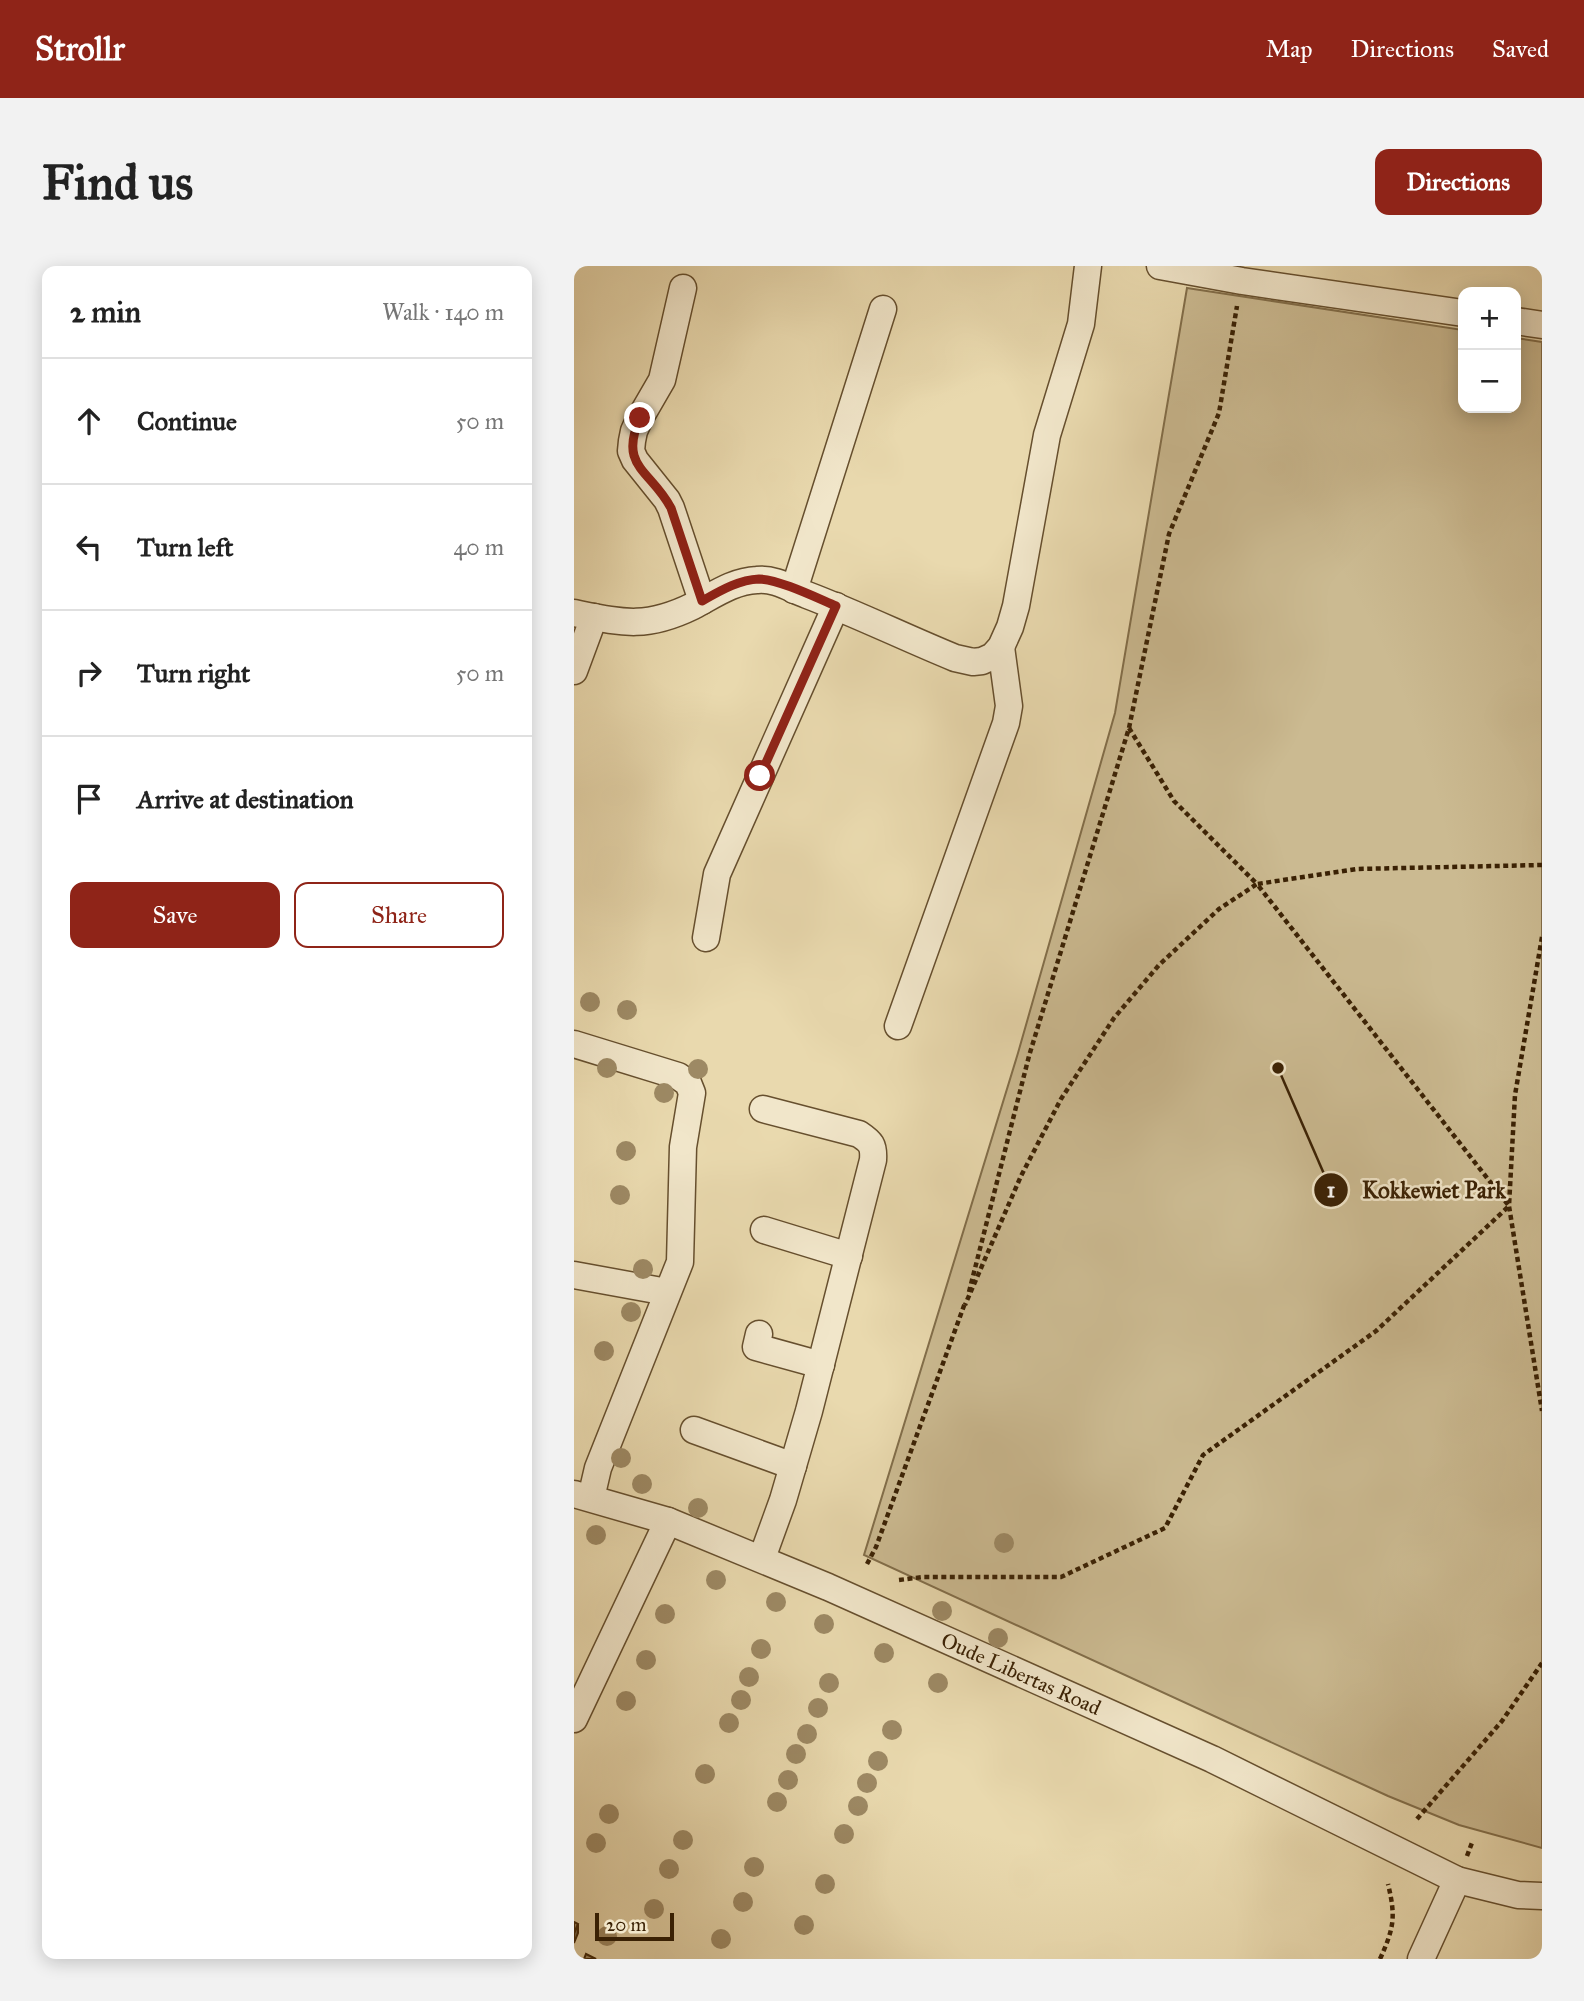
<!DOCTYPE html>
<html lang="en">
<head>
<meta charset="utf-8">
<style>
  :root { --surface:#fff; --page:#f2f2f2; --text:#222; --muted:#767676; --line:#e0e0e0; --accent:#8f2418 }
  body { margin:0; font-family:"IM FELL Great Primer",serif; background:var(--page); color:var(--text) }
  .controls { position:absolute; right:21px; top:21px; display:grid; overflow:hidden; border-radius:14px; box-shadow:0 4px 18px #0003 }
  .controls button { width:63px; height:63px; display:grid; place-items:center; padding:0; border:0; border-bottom:2px solid var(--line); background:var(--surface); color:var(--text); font:35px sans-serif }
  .scale { position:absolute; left:21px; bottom:18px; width:79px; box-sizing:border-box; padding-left:7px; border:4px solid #3a2104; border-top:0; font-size:19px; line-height:24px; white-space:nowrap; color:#3a2104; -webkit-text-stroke:5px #f1e6ca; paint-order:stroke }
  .stop { position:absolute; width:21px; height:21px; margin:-16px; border:5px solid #8f2418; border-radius:50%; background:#fff }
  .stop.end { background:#8f2418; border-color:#fff; box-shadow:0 2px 7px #0008 }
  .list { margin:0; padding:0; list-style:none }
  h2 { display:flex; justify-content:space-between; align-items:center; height:91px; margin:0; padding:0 28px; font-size:30px }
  h2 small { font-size:23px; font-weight:400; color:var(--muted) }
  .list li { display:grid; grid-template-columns:46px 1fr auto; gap:21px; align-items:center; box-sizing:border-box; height:126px; padding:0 28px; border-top:2px solid var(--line) }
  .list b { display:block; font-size:26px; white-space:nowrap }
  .list em { font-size:23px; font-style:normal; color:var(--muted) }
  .actions { display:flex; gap:14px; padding:21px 28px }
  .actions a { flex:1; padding:16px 0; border:2px solid var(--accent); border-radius:14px; text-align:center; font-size:24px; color:var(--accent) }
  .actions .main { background:var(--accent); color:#fff }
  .icon { flex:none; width:38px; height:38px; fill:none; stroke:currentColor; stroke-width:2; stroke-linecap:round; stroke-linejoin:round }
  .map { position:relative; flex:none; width:968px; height:1693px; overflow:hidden; border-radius:14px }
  header { display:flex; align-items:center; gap:42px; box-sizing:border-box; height:98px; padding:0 35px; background:var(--accent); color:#fff }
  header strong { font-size:33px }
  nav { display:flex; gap:38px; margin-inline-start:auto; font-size:24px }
  .intro { display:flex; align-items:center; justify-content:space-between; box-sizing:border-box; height:168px; padding:0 42px }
  h1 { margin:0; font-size:49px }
  .button { padding:18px 32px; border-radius:14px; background:var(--accent); color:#fff; font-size:24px; font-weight:700 }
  main { display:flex; gap:42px; padding:0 42px }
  aside { flex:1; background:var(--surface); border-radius:14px; box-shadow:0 4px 18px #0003 }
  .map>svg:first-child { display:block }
  .green { fill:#cbba91; stroke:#826e4a; stroke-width:2 }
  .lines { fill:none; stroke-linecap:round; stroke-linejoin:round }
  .minor-casing { stroke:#664f2e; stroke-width:29 }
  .path { stroke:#3a2104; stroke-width:4.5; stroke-dasharray:5 3.5; stroke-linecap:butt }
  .minor { stroke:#f1e6ca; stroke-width:26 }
  .tree { fill:#9d8964 }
  .shaded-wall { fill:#685a40; stroke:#3a2104; stroke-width:2 }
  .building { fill:#95815c; stroke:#3a2104; stroke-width:2 }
  .route { stroke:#8f2418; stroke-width:9 }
  .labels { text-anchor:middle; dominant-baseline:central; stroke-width:5; stroke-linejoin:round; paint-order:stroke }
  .street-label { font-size:21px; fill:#3a2104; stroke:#f1e6ca }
  .leader { fill:none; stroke:#3a2104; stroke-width:2.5 }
  .callout-dot { fill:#3a2104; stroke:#f1e6ca; stroke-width:2.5 }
  .mark-label { font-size:21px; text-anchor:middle; font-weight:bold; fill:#fff }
  .callout-label { font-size:23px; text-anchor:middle; font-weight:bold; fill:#3a2104; stroke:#f1e6ca; stroke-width:5; stroke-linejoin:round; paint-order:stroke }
</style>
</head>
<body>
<header>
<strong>Strollr</strong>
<nav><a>Map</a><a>Directions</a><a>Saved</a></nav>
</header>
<div class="intro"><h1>Find us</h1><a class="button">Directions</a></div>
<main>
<aside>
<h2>2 min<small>Walk · 140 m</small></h2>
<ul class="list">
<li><svg class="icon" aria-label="ahead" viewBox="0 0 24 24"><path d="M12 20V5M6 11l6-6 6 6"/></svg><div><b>Continue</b></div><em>50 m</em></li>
<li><svg class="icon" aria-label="left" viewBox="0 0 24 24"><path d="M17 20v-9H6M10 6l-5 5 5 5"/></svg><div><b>Turn left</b></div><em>40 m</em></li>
<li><svg class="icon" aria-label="right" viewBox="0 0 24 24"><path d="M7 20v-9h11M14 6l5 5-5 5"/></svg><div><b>Turn right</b></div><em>50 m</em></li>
<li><svg class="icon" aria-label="arrive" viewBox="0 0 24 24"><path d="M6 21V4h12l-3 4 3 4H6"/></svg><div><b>Arrive at destination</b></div></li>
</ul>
<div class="actions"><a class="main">Save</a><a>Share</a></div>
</aside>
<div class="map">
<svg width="968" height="1693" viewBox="0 0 968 1693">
  <rect width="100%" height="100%" fill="#e9d9ae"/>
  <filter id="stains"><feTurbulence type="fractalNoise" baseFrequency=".00286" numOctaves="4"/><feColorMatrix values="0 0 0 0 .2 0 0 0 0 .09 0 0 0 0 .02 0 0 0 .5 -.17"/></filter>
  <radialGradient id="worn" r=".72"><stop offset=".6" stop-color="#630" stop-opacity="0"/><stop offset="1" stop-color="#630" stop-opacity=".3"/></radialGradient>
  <path class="green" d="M 613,22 L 889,64 L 889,142 L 942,142 L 942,72 L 968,76 L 968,1582 L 885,1559 L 814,1530 L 290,1289 L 444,787 L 541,447 Z"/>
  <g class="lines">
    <g class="minor-casing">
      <g id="minor">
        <path d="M 586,0 L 668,15 L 889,47"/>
        <path d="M 109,22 L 88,114 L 66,152 L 60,165 L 58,175 L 57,185 L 61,194 L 93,234 L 97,242 L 128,335"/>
        <path d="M 942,55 L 968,59"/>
        <path d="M 220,324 L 309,43"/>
        <path d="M 0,347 C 49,357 72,363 119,340 C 140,329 159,315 183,314 C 201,312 217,323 233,329 C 283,348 332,372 381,392 L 399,396 L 408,395 L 419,390 L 427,381 L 436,361 L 442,340 L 473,169 L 507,58 L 514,0"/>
        <path d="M 0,405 L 20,351"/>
        <path d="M 132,672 L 143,608 L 262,340"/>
        <path d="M 324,760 L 432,457 L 435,440 L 427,381"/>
        <path d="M 0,778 L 104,810 L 114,817 L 118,827 L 109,881 L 106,996 L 24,1202 L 17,1232"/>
        <path d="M 190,964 L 275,990"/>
        <path d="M 0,1009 L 93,1026"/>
        <path d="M 185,1068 L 182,1081 L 247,1099"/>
        <path d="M 120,1164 L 219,1200"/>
        <path d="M 0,1228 L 94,1255 L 254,1321 L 638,1493 L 883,1614 L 944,1629 L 968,1630"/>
        <path d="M 188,1292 L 209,1234 L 235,1145 L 299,894 C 300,879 297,876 285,868 L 189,843"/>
        <path d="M 0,1453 L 94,1255"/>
        <path d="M 847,1693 L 883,1614"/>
      </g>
    </g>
    <g class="path">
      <path d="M 555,462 L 600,535 L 683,618 L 783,603 L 968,599"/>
      <path d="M 968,671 L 941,829 L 935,940 L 968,1145"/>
      <path d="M 395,1026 L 455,790 L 555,462 L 595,268 L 645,147 L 663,40"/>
      <path d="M 293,1298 L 302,1281 L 391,1037"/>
      <path d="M 325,1314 L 349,1311 L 487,1311 L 591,1262 L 629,1189 L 802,1065 L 935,940 L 683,618 L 645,643 L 585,699 L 540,752 L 487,833 L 447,910 L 391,1039"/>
      <path d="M 843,1553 L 928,1455 L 968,1397"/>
      <path d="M 893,1590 L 899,1574"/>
      <path d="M 806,1693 C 820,1662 822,1651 814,1618"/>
    </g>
    <use href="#minor" class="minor"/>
  </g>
  <g class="tree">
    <circle cx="16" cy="736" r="10"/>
    <circle cx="53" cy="744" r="10"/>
    <circle cx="33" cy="802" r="10"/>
    <circle cx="124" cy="803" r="10"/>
    <circle cx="90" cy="827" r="10"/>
    <circle cx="52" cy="885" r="10"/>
    <circle cx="46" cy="929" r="10"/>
    <circle cx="69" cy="1003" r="10"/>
    <circle cx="57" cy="1046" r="10"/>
    <circle cx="30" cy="1085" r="10"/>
    <circle cx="47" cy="1192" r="10"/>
    <circle cx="68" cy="1218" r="10"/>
    <circle cx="124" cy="1242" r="10"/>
    <circle cx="22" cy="1269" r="10"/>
    <circle cx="430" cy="1277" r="10"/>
    <circle cx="142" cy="1314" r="10"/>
    <circle cx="202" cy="1336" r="10"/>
    <circle cx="368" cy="1345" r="10"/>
    <circle cx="91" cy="1348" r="10"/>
    <circle cx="250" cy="1358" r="10"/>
    <circle cx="424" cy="1372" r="10"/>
    <circle cx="187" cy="1383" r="10"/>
    <circle cx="310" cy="1387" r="10"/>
    <circle cx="72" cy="1394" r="10"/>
    <circle cx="175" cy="1411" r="10"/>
    <circle cx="255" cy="1417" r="10"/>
    <circle cx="364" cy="1417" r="10"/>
    <circle cx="167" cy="1434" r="10"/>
    <circle cx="52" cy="1435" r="10"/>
    <circle cx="244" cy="1442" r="10"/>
    <circle cx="155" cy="1457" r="10"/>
    <circle cx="318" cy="1464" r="10"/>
    <circle cx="233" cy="1468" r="10"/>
    <circle cx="222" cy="1488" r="10"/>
    <circle cx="304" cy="1495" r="10"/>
    <circle cx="131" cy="1508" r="10"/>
    <circle cx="214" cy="1514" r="10"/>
    <circle cx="293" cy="1517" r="10"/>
    <circle cx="203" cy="1536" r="10"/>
    <circle cx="284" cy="1540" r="10"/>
    <circle cx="35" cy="1548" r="10"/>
    <circle cx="270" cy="1568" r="10"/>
    <circle cx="109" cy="1574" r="10"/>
    <circle cx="22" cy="1577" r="10"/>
    <circle cx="180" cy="1601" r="10"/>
    <circle cx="95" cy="1603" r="10"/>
    <circle cx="251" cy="1618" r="10"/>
    <circle cx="169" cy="1636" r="10"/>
    <circle cx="80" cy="1643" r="10"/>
    <circle cx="230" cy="1659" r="10"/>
    <circle cx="33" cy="1670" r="10"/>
    <circle cx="147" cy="1673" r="10"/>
  </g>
  <path class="shaded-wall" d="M 4,1658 L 4,1667 L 0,1677 L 0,1667 Z"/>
  <g class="building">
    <path d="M 0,1656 L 4,1658 L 0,1667 Z"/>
    <path d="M 12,1688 L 22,1693 L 10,1693 Z"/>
  </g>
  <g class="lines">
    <path class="route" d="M 66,152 C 44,201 77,204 97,242 L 128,335 C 146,325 164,314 185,313 C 204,313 243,332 262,340 L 186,510"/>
  </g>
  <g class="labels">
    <g class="street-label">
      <text transform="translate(447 1408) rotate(24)">Oude Libertas Road</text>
    </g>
  </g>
  <path class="leader" d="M704 802L757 924"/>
  <g class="callout-dot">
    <circle cx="704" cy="802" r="7"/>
    <circle cx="757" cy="924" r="18"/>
  </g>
  <g class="mark-label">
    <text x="757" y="931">1</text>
  </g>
  <g class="callout-label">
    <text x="860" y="932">Kokkewiet Park</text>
  </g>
  <rect width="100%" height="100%" filter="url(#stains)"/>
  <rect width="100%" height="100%" fill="url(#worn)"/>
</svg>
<div class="controls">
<button>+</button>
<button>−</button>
</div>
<div class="scale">20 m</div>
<div class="stop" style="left:186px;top:510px"></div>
<div class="stop end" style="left:66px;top:152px"></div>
</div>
</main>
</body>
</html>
